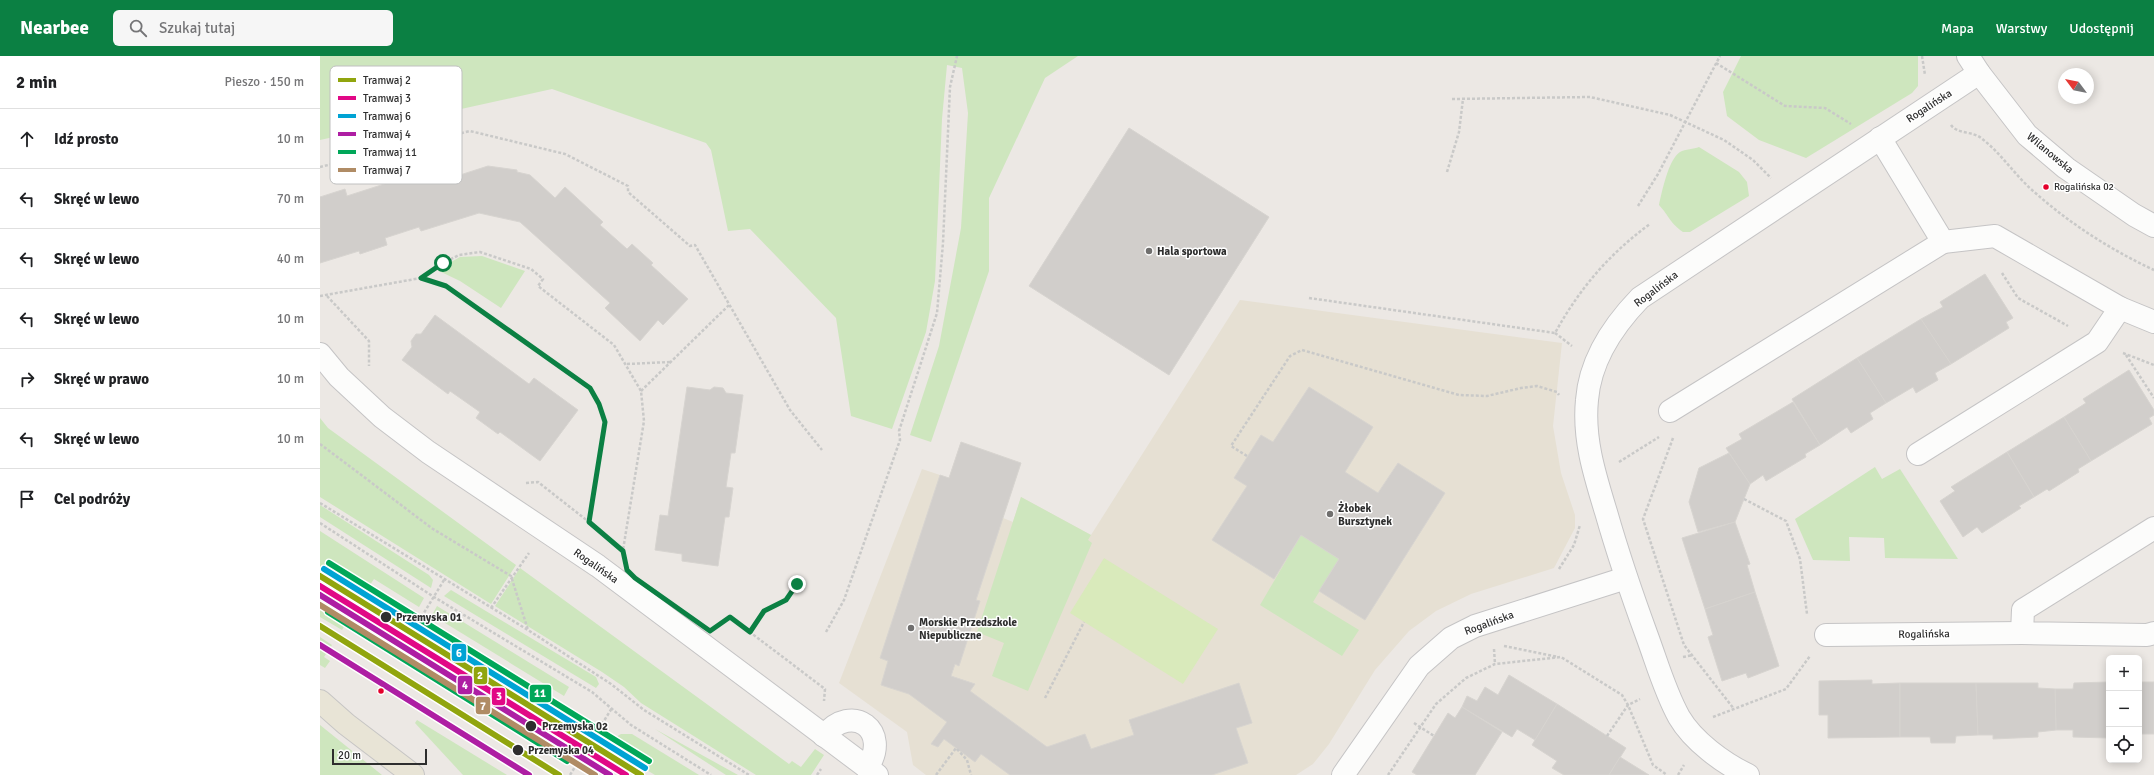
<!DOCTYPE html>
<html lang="pl">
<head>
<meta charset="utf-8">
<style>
  :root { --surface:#fff; --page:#f6f6f6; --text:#202124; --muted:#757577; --line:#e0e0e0; --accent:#0b8043 }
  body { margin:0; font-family:Signika,sans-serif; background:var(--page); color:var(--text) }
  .controls { position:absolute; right:12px; bottom:12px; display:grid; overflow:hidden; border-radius:6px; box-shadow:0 2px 10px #0003 }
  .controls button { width:36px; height:36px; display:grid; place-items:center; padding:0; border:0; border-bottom:1px solid var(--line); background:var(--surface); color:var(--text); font:20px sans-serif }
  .compass { position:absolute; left:1738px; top:12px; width:36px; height:36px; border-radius:50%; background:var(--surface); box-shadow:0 2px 10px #0003; rotate:302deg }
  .scale { position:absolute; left:12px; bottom:10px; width:95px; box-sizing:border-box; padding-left:4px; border:2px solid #2e2e2e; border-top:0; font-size:11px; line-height:14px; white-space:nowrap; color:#2e2e2e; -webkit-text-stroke:3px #fff; paint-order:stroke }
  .stop { position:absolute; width:12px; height:12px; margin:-9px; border:3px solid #0b8043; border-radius:50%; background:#fff }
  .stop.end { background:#0b8043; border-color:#fff; box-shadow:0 1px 4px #0008 }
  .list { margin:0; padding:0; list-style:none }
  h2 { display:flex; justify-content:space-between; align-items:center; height:52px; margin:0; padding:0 16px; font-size:17px }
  h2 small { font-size:13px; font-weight:400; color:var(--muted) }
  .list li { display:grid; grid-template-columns:26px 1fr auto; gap:12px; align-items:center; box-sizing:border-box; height:60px; padding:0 16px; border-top:1px solid var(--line) }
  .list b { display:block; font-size:15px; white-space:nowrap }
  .list em { font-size:13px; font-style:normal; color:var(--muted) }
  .icon { flex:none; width:22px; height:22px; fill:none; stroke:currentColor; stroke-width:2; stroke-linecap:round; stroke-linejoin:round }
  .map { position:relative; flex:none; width:1834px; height:719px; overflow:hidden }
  header { display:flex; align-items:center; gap:24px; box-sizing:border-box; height:56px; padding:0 20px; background:var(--accent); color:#fff }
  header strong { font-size:19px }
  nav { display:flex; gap:22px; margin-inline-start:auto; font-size:14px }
  .search { width:280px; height:36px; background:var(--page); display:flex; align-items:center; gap:10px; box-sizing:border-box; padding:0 14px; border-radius:6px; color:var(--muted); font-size:15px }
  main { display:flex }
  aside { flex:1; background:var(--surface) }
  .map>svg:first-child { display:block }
  .education { fill:#e6e0d3 }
  .green { fill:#cee6be }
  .pitch { fill:#d9eabb }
  .building { fill:#d1cecb; stroke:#d7d4d0 }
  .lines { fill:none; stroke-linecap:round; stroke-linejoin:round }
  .minor-casing { stroke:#c5c4c5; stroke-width:24 }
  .major-casing { stroke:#c6c5c4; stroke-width:24 }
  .path { stroke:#c9c9c8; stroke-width:2.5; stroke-dasharray:3 2; stroke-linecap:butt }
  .minor { stroke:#fcfcfb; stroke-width:22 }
  .major { stroke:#e8e4d6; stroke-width:22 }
  .tram-1-casing { stroke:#fff; stroke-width:9 }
  .tram-2-casing { stroke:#fff; stroke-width:9 }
  .tram-3-casing { stroke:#fff; stroke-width:9 }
  .tram-4-casing { stroke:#fff; stroke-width:9 }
  .tram-5-casing { stroke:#fff; stroke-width:9 }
  .tram-6-casing { stroke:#fff; stroke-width:9 }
  .tram-1 { stroke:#91a50e; stroke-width:6 }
  .tram-2 { stroke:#e10886; stroke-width:6 }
  .tram-3 { stroke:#00a3d4; stroke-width:6 }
  .tram-4 { stroke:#ae1ea3; stroke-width:6 }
  .tram-5 { stroke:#00a759; stroke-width:6 }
  .tram-6 { stroke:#b08c65; stroke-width:6 }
  .route { stroke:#0b8043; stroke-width:5 }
  .bus-dot { fill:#e4002b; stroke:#fff; stroke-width:1.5 }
  .poi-dot { fill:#706f6e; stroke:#fff; stroke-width:1.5 }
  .stop-dot { fill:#2e2e2e; stroke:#fff; stroke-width:1.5 }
  .labels { text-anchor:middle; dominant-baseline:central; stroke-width:3; stroke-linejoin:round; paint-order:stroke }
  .bus-label { font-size:10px; fill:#2e2e2e; stroke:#fff; text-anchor:start }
  .street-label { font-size:11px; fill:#2e2e2e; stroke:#fff }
  .poi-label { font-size:11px; font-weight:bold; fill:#2e2e2e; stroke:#fff; text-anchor:start }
  .stop-label { font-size:11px; font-weight:bold; fill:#2e2e2e; stroke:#fff; text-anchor:start }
  .key { fill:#fff; stroke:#c0c0c0; stroke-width:1 }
  .key-label { font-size:11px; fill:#2e2e2e }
  .line-badge { stroke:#fff; stroke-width:1.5 }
  .badge-label { font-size:11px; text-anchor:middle; font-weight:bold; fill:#fff }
</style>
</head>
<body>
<header>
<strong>Nearbee</strong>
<div class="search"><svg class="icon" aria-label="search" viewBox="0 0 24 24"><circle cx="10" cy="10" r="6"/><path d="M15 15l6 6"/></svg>Szukaj tutaj</div>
<nav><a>Mapa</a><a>Warstwy</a><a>Udostępnij</a></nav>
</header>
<main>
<aside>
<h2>2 min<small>Pieszo · 150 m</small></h2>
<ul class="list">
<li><svg class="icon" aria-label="ahead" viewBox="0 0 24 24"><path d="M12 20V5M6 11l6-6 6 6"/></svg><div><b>Idź prosto</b></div><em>10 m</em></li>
<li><svg class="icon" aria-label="left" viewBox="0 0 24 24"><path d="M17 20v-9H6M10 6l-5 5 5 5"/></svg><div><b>Skręć w lewo</b></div><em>70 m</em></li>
<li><svg class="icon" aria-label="left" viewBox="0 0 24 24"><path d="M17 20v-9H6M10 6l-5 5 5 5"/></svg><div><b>Skręć w lewo</b></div><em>40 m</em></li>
<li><svg class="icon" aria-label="left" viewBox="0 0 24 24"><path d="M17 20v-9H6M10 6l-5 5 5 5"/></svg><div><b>Skręć w lewo</b></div><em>10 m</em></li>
<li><svg class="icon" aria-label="right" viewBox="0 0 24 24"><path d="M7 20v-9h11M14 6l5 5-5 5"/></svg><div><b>Skręć w prawo</b></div><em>10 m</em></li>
<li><svg class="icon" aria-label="left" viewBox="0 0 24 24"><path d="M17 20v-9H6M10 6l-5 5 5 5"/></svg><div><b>Skręć w lewo</b></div><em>10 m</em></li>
<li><svg class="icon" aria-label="arrive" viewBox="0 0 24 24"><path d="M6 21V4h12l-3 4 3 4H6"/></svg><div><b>Cel podróży</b></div></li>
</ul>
</aside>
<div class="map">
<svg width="1834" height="719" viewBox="0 0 1834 719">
  <rect width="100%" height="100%" fill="#ece8e4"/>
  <path class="education" d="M 920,244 L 1242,287 L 1233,370 L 1241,417 L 1255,459 L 1255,472 L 1234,512 L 1151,538 L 1116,555 L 1089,575 L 1055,614 L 1009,688 L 993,708 L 976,719 L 606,719 L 593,709 L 587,676 L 519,627 L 602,413 L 629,422 L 641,386 L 701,407 L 683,462 L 693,466 L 701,441 L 771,479 Z"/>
  <g class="green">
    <path d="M 0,0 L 758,0 L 725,22 L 669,142 L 669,215 L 611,386 L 590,379 L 619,290 L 641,172 L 648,57 L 642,12 L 627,9 L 622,63 L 615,225 L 606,276 L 572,373 L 531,360 L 516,262 L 430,173 L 408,175 L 391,94 L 386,87 L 232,33 L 0,84 Z"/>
    <path d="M 1421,0 L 1598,0 L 1598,30 L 1592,37 L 1486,102 L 1439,84 L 1407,60 L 1403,36 Z"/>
    <path d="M 1379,91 L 1419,116 L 1427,126 L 1429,140 L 1370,176 L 1363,176 C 1349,166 1350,161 1339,149 C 1342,136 1348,104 1360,96 C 1365,93 1374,93 1379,91 Z"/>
    <path d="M 162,200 L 205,215 L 181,252 L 140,225 L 117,214 L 140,201 Z"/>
    <path d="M 0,362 L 8,372 L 196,509 L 171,548 L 0,441 Z"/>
    <path d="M 1555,411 L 1562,423 L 1580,413 L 1638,503 L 1565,502 L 1564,482 L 1529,481 L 1530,505 L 1493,504 L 1475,463 Z"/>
    <path d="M 701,441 L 771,479 L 768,484 L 772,487 L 708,635 L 672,620 L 684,587 L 657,576 Z"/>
    <path d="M 0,449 L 109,519 L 113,524 L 111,532 L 0,461 Z"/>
    <path d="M 0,475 L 104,542 L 99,551 L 54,523 L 43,539 L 0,511 Z"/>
    <path d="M 981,479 L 1019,503 L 993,546 L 1039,574 L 1022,600 L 940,549 Z"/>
    <path d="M 200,512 L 469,708 L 472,705 L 481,711 L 495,693 L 504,699 L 491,719 L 436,719 L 321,647 L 304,631 L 282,616 L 175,550 Z"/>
    <path d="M 131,534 L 276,621 L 279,628 L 276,632 L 124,540 Z"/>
    <path d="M 0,546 L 28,564 L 22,574 L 0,561 Z"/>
    <path d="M 117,550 L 249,631 L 244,640 L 112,559 Z"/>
    <path d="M 0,581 L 12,589 L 4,601 L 10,605 L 5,612 L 0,609 Z"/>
    <path d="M 97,664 L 187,719 L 143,719 L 95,667 Z"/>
    <path d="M 0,669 L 62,719 L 0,719 Z"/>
    <path d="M 335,673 L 418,719 L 406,719 Z"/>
    <path d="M 301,678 L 312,678 L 379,719 L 335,719 L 287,690 L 294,682 Z"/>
  </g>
  <path class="pitch" d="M 784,502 L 898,573 L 863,628 L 750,557 Z"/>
  <g class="building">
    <path d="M 809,72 L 949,161 L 849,319 L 709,230 Z"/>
    <path d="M 133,106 L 137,120 L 168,110 L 197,114 L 197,116 L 210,119 L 235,142 L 245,131 L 283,166 L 280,169 L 307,193 L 312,188 L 333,207 L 331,209 L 368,243 L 343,269 L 338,264 L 320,285 L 285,252 L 290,247 L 200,166 L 159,157 L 101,175 L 99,171 L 65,182 L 67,189 L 40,198 L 39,195 L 0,207 L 0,141 L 25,133 L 27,140 Z"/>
    <path d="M 1665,218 L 1693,262 L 1686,266 L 1689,272 L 1631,308 L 1601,263 L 1623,251 L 1620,246 Z"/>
    <path d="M 115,259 L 209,328 L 214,322 L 258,354 L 220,405 L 180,376 L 178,378 L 156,362 L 160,356 L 130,335 L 128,338 L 82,304 L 92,291 L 91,285 L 96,278 L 101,278 Z"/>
    <path d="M 1601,263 L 1631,308 L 1615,317 L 1618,324 L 1596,337 L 1593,331 L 1566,347 L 1537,302 Z"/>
    <path d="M 1537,302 L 1566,347 L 1550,357 L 1553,363 L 1531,377 L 1527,371 L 1500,389 L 1472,343 Z"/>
    <path d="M 1809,314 L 1834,354 L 1834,359 L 1829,362 L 1832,368 L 1771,405 L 1744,361 L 1766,347 L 1763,343 Z"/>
    <path d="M 367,331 L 390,334 L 394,331 L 403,332 L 406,337 L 423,339 L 415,397 L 411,397 L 406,431 L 413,432 L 409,461 L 405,461 L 398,510 L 362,505 L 362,498 L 335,494 L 340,459 L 348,460 Z"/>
    <path d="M 989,331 L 1053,371 L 1025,416 L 1058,437 L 1078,407 L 1125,437 L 1045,564 L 999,535 L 1019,503 L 981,479 L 954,523 L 892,484 L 927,430 L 914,422 L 941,379 L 953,386 Z"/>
    <path d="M 1473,346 L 1500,389 L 1485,398 L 1486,401 L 1446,425 L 1443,419 L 1430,428 L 1406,392 L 1422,383 L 1419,378 Z"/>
    <path d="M 1744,361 L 1771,405 L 1758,413 L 1759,416 L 1729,435 L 1727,433 L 1714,441 L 1687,396 Z"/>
    <path d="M 641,386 L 701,407 L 656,544 L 660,545 L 639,610 L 635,608 L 631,620 L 655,628 L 650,635 L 727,691 L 765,678 L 771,693 L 814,679 L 809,664 L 919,627 L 932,667 L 916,672 L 928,707 L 892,719 L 690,719 L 661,698 L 655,706 L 624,683 L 618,691 L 611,688 L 627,666 L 589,638 L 561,629 L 568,605 L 560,602 L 620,419 L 629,422 Z"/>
    <path d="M 1687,396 L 1714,441 L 1699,450 L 1701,452 L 1662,477 L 1657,471 L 1643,481 L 1620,445 L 1635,435 L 1631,431 Z"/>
    <path d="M 1409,397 L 1430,428 L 1424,443 L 1415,466 L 1378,476 L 1369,446 L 1379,412 Z"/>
    <path d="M 1415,466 L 1430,508 L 1427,509 L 1435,536 L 1385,553 L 1362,482 Z"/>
    <path d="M 1435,536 L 1459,610 L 1428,622 L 1426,617 L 1402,625 L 1388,581 L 1393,579 L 1385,553 Z"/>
    <path d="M 1189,619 L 1237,648 L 1215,684 L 1197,673 L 1192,681 L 1142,651 L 1147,640 L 1157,645 L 1165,631 L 1178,639 Z"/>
    <path d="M 1552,624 L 1552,628 L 1580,627 L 1580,681 L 1508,682 L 1508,659 L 1499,659 L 1499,625 Z"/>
    <path d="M 1789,626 L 1789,682 L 1753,681 L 1753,674 L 1736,674 L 1735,633 L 1753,633 L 1754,627 Z"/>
    <rect x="1819" y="626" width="15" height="52"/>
    <path d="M 1580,627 L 1656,627 L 1658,679 L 1636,680 L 1635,687 L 1611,687 L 1610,681 L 1580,681 Z"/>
    <path d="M 1656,627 L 1718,627 L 1718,632 L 1735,633 L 1736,674 L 1718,676 L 1718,681 L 1673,683 L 1673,679 L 1658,679 Z"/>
    <path d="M 1237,648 L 1306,692 L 1289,719 L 1244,719 L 1232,712 L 1237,705 L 1212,689 Z"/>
    <path d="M 1142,651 L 1182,676 L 1155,719 L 1097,719 L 1092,716 L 1128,657 L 1135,662 Z"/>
    <path d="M 1300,701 L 1329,719 L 1289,719 Z"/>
  </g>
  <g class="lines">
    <g class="minor-casing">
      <g id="minor">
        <path d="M 1648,0 L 1659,17 L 1707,79 L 1746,112 L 1814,159 L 1834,170"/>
        <path d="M 1800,252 L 1834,266"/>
        <path d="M 0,298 L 19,321 L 62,361 L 108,396 L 278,510 L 557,719"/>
        <path d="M 1350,355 L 1623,186 L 1560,82"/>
        <path d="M 1598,398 L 1777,286 L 1800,252 L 1675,180 L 1623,186"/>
        <path d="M 1834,472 L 1703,554 L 1702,577 L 1827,579 L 1834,577"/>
        <path d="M 1506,579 L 1702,577"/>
        <path d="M 504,680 C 532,645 572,675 547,712"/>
        <path d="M 1023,719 L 1099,610 L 1131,582 L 1155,570 L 1306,522"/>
        <path d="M 1428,719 C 1403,707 1373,685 1359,661 C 1345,636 1337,607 1327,580 C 1312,539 1298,498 1286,456 C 1275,420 1263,383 1267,344 C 1270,304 1293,270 1320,242 L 1659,17"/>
      </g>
    </g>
    <g class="major-casing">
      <path id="major" d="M 0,645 L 26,668 L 93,719"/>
    </g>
    <g class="path">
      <path d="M 1602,0 L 1605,19"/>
      <path d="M 1396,7 L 1465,50 L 1505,52 L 1531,68"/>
      <path d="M 1132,43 L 1270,41 L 1350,59 L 1404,84 L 1433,104 L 1451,122"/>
      <path d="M 1631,69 C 1637,78 1652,75 1661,82 C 1680,96 1694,118 1712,134 C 1749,167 1789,193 1834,214"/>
      <path d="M 0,111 L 150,75 L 245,98 L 308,130 L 308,136 L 370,190 L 375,189 L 470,354 L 502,394"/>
      <path d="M 1127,116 L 1139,76 L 1143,43"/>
      <path d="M 1318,150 L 1338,118 L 1400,0"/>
      <path d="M 1682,217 L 1698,242 L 1748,270"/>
      <path d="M 101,222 L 123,207 L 139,199 L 160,196 L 211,213 L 223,223 L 218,230 L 294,289 L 321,335 L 324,365 L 303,494"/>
      <path d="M 0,240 L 101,222 L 126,230 L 270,333 L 279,347 L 285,366 L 269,466 L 281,476"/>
      <path d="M 7,240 L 49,285 L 49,310"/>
      <path d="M 989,242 L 1235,277 C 1260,232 1289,198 1330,168"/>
      <path d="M 1235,277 L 1252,290"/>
      <path d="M 1803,297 L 1834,309"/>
      <path d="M 1806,299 L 1834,342"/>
      <path d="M 307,308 L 350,306"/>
      <path d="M 321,335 L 409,249"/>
      <path d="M 1353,382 L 1323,463 L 1364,589 L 1414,653"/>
      <path d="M 0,388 L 113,473 L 191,520 L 208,574"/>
      <path d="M 927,400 L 911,390 L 970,300 L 982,294 L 1139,339 L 1167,340 L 1201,332 L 1217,330 L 1237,336 L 1239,339"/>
      <path d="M 1299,406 L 1339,381"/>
      <path d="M 206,427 L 218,426 L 269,466"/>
      <path d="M 1424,443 L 1466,465 L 1480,503 L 1487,558"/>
      <path d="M 0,447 L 208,574 L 291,628 L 324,654 L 429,719"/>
      <path d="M 0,467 L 114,541 L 272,636 L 311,669 L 391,719"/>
      <path d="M 1239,513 L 1254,489 L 1260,469"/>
      <path d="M 55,538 L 278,675"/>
      <path d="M 171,552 L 209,497"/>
      <path d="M 99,565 L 124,524"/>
      <path d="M 401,567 L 410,561 L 505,633 L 504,645"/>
      <path d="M 32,572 L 256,710"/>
      <path d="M 431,576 L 444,555 L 466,544 L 477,528"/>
      <path d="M 506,576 L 524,544 L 580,384 L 579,375 L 617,257 L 623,187 L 630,31 L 637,0"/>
      <path d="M 1184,590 L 1238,601"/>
      <path d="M 1174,593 L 1175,608"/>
      <path d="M 17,600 L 210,719"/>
      <path d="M 1363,601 L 1373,599"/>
      <path d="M 725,642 L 764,566"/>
      <path d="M 1393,661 L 1466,633 L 1490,600"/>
      <path d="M 1094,667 L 1114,680"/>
      <path d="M 1287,680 L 1308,649 L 1320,643"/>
      <path d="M 274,681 L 292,652"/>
      <path d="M 250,719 L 258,706"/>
      <path d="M 497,719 L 501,713"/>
      <path d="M 616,719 L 636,692 L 647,704 L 651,719"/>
      <path d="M 1068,719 L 1116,648 L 1146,622 L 1175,608 L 1241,601 L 1302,639 L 1308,649 L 1333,709 L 1347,719"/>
      <path d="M 1358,719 L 1364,709"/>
    </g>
    <use href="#minor" class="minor"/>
    <use href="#major" class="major"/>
    <g class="tram-1-casing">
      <g id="tram-1">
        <path d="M 0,520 L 321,719"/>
        <path d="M 0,570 L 239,719"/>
      </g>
    </g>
    <g class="tram-2-casing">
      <path id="tram-2" d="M 0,530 L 306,719"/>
    </g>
    <g class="tram-3-casing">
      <path id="tram-3" d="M 4,513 L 325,712"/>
    </g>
    <g class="tram-4-casing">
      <g id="tram-4">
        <path d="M 0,539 L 290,719"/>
        <path d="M 0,589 L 209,719"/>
      </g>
    </g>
    <g class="tram-5-casing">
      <g id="tram-5">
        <path d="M 9,507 L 329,705"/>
        <path d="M 8,556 L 247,705"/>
      </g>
    </g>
    <g class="tram-6-casing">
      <path id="tram-6" d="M 0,549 L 275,719"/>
    </g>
    <use href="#tram-1" class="tram-1"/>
    <use href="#tram-2" class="tram-2"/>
    <use href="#tram-3" class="tram-3"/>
    <use href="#tram-4" class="tram-4"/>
    <use href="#tram-5" class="tram-5"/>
    <use href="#tram-6" class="tram-6"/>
  </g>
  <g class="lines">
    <path class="route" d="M 123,207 L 101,222 L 126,230 L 270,332 L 279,348 L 285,366 L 269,466 L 303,495 L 307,514 L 315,522 L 390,575 L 410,561 L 430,576 L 444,555 L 466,544 L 477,528"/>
  </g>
  <g class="bus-dot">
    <circle cx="1726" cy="131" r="3.5"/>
    <circle cx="61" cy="635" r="3.5"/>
  </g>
  <g class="poi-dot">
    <circle cx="829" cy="195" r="4"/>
    <circle cx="1010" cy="458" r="4"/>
    <circle cx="591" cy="572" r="4"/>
  </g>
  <g class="stop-dot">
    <circle cx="66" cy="561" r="6"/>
    <circle cx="211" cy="670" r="6"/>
    <circle cx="198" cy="694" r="6"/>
  </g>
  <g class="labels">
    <g class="bus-label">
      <text x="1734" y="131">Rogalińska 02</text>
    </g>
    <g class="street-label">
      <text transform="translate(1609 50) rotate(-33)">Rogalińska</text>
      <text transform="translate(1730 97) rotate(40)">Wilanowska</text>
      <text transform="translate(1336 233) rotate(-37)">Rogalińska</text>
      <text transform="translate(276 510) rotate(35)">Rogalińska</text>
      <text transform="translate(1169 567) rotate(-20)">Rogalińska</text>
      <text transform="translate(1604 578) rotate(-1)">Rogalińska</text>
    </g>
    <g class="poi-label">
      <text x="837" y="195">Hala sportowa</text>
      <text x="1018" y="452">Żłobek<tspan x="1018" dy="13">Bursztynek</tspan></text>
      <text x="599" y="566">Morskie Przedszkole<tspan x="599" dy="13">Niepubliczne</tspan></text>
    </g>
    <g class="stop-label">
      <text x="76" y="561">Przemyska 01</text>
      <text x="222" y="670">Przemyska 02</text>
      <text x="208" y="694">Przemyska 04</text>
    </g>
  </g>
  <rect x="10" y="10" width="132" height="118" rx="6" class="key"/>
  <rect x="18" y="22" width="18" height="4" fill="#91a50e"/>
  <rect x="18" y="40" width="18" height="4" fill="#e10886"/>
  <rect x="18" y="58" width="18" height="4" fill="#00a3d4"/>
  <rect x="18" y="76" width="18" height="4" fill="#ae1ea3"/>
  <rect x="18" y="94" width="18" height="4" fill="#00a759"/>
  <rect x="18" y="112" width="18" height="4" fill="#b08c65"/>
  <g class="key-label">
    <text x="43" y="28">Tramwaj 2</text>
    <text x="43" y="46">Tramwaj 3</text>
    <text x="43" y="64">Tramwaj 6</text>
    <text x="43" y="82">Tramwaj 4</text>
    <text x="43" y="100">Tramwaj 11</text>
    <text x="43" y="118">Tramwaj 7</text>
  </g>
  <g class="line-badge">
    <rect x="131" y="587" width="16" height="19" rx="4" fill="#00a3d4"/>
    <rect x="153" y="610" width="15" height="19" rx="4" fill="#91a50e"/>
    <rect x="137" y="619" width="16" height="20" rx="4" fill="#ae1ea3"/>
    <rect x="209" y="628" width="23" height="19" rx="4" fill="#00a759"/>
    <rect x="171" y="631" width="15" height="19" rx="4" fill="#e10886"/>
    <rect x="155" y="640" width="16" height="19" rx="4" fill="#b08c65"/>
  </g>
  <g class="badge-label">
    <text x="139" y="601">6</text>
    <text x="160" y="623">2</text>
    <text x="145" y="633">4</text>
    <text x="220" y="641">11</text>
    <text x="179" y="644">3</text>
    <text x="163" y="654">7</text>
  </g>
</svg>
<div class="controls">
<button>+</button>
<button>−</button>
<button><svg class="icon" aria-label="locate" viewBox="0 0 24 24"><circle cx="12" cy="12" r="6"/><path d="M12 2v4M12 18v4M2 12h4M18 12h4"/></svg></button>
</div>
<svg class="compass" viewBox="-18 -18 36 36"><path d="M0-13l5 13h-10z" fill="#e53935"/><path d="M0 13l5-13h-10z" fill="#757577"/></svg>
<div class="scale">20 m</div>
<div class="stop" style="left:123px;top:207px"></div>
<div class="stop end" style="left:477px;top:528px"></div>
</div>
</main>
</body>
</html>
